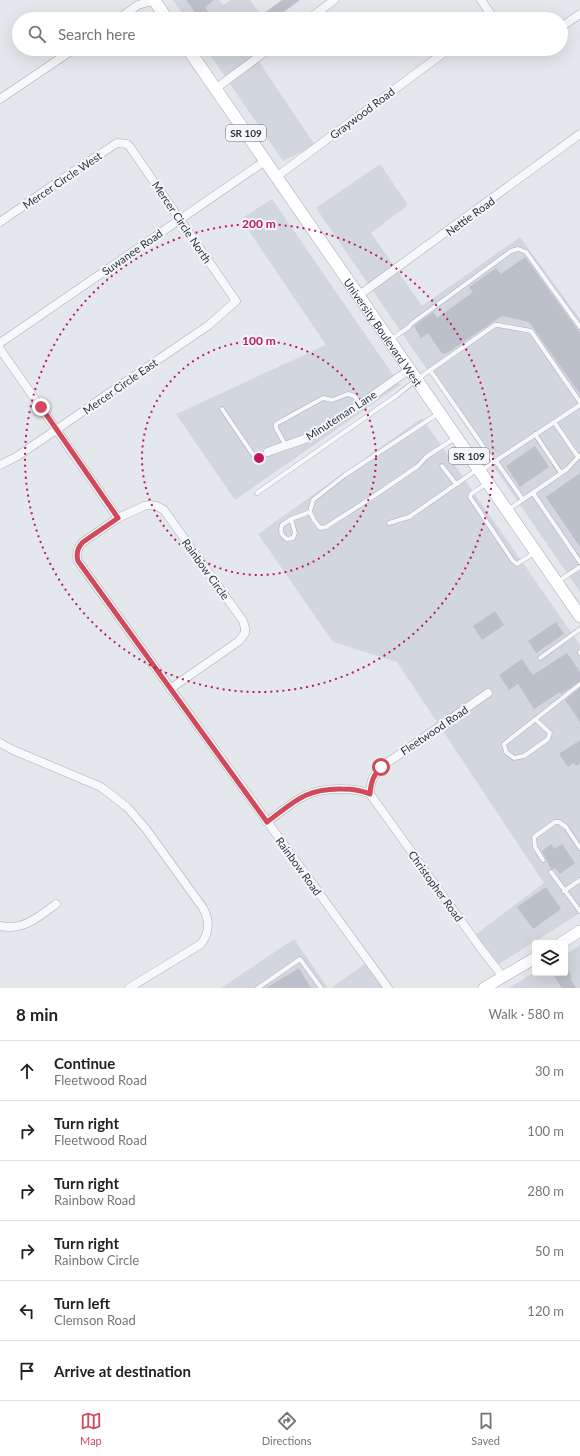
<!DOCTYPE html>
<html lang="en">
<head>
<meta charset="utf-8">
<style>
  :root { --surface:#fff; --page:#f6f6f6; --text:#222; --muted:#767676; --line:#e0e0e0; --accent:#d1495b }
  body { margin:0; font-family:Lato,sans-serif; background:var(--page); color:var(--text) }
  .controls { position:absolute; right:12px; bottom:12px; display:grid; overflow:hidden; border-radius:4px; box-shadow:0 4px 16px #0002 }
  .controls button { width:36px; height:36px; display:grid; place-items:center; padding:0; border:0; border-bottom:1px solid var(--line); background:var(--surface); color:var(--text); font:20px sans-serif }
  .stop { position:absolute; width:12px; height:12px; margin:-9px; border:3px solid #d1495b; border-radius:50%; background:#fff }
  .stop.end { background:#d1495b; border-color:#fff; box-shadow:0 1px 4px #0008 }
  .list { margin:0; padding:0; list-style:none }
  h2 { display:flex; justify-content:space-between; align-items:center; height:52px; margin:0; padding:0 16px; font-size:17px }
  h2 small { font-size:13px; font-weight:400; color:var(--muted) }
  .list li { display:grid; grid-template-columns:26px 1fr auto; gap:12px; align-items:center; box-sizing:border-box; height:60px; padding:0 16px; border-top:1px solid var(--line) }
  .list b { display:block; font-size:15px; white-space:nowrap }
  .list p { margin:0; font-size:13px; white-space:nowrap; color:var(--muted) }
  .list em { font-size:13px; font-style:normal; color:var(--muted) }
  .icon { flex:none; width:22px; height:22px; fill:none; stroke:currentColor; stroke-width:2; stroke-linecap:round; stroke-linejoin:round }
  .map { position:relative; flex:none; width:580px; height:988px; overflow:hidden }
  .search { position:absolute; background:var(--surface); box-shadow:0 4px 16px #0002; left:12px; right:12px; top:12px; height:44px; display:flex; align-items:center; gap:10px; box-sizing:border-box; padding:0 14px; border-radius:22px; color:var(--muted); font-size:15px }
  .sheet { height:412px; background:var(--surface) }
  nav { display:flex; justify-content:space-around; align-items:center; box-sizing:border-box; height:56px; border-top:1px solid var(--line); background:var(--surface); font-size:11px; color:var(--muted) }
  nav a { display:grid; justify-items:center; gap:2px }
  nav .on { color:var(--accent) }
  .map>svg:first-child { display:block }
  .built { fill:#d2d6de }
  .building { fill:#bbc0ca }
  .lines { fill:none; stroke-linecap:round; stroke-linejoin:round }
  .lane-casing { stroke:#a9aeb7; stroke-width:5 }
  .street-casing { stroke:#a9aeb7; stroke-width:9 }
  .secondary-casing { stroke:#a9aeb7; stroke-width:12 }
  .primary-casing { stroke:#a3abb8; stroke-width:13 }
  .path { stroke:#c2c5cb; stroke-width:1.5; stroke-dasharray:3 3; stroke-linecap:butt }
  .lane { stroke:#f7f8fa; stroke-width:4 }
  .street { stroke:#f7f8fa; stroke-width:8 }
  .secondary { stroke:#fff; stroke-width:11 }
  .primary { stroke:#fff; stroke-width:12 }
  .route { stroke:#d1495b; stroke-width:5 }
  .ring { fill:none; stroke:#c2185b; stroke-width:2; stroke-dasharray:2 4 }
  .labels { text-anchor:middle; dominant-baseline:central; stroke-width:4; stroke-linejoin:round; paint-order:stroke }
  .shield { fill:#f4f6f9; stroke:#676e7b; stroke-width:1 }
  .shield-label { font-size:10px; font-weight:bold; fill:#2b3445 }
  .street-label { font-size:11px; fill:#2b3445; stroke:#f4f6f9 }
  .centre { fill:#c2185b; stroke:#f4f6f9; stroke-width:2 }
  .ring-label { font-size:12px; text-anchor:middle; font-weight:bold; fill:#c2185b; stroke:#f4f6f9; stroke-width:4; stroke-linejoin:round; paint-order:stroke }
</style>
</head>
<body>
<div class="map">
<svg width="580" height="988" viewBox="0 0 580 988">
  <rect width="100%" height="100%" fill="#e4e7ec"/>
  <g class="built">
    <path d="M 173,0 L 219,0 L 223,5 L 231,0 L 250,0 L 264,19 L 186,19 Z"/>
    <path d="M 206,49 L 278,49 L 259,62 L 315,145 L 283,161 Z"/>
    <path d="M 380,164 L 408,205 L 371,233 L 422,306 L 520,237 L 580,319 L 580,592 L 316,208 Z"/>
    <path d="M 272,199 L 400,385 L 235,500 L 176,414 L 326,345 L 241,219 Z"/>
    <path d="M 422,418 L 580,645 L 580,912 L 577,915 L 499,964 L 475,935 L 544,883 L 397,662 L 333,642 L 258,534 Z"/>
    <path d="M 294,939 L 328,988 L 221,988 Z"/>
    <path d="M 580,945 L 580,988 L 509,988 L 535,972 L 565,973 L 565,955 Z"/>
    <path d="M 372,959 L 393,988 L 331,988 Z"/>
  </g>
  <g class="building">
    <path d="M 186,0 L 214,0 L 205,7 L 213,19 L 200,19 Z"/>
    <path d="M 282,0 L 300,0 L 274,19 L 266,19 L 263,14 Z"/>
    <path d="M 525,257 L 580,333 L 580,394 L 529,322 L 502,316 L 447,353 L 444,354 L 441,352 L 428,333 L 421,338 L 414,326 L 433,312 L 437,318 L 473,292 L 469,287 L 496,268 L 501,274 Z"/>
    <path d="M 535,446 L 549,467 L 520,487 L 506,466 Z"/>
    <path d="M 580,473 L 580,547 L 546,497 Z"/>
    <path d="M 495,611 L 504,625 L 482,640 L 473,626 Z"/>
    <path d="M 556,622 L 564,634 L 536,653 L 528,641 Z"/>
    <path d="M 567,653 L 580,672 L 580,681 L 561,694 L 560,692 L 534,709 L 518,684 L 509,690 L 499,675 L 522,659 L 533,675 Z"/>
    <path d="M 580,688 L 580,722 L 565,700 Z"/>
    <path d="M 580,740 L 580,763 L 576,766 L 574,763 L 568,767 L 559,754 Z"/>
    <path d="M 551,844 L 554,849 L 562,844 L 575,863 L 560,874 L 555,868 L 553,869 L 551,869 L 542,851 Z"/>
    <path d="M 546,887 L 561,909 L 533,929 L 517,907 Z"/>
    <path d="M 565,965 L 572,977 L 570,978 L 576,988 L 562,988 L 552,973 L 565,973 Z"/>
    <path d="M 299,968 L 311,988 L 266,988 Z"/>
  </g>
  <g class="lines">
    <g class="lane-casing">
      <g id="lane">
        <path d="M 390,340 L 409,327 L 411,324 L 511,251 L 518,249 L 526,252 L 580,327"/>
        <path d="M 430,370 L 494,462"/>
        <path d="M 222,409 L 256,459 L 268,452"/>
        <path d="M 554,422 L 578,457"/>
        <path d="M 535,434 L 561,473"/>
        <path d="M 286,446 L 276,428 L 276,424 L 323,398 L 332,400 L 348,394 L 354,396 L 361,403"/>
        <path d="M 496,461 L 523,500"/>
        <path d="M 442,466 L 456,484"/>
        <path d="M 482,470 L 580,405"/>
        <path d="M 487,483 L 471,494 L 470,497 L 513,561 L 517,564 L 534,553"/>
        <path d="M 257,493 L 396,396 L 416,380 L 495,325 L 498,325 L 531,331 L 580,402"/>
        <path d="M 533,493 L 580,562"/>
        <path d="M 508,510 L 567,469 L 580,455"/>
        <path d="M 310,512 L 314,520 L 320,528 L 326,527 L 374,496 L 418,466 L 426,457 L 455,438"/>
        <path d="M 291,519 L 295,533 L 293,538 L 287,539 C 281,535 280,532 282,525 L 291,519 L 310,512 L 313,500 L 345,475 L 439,413"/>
        <path d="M 389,523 L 409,517 L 478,469"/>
        <path d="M 557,582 L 580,567"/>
        <path d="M 580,652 L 580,653"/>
        <path d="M 540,658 L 580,629"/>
        <path d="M 535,719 L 550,733 L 548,739 L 524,756 L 514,758 L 506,752 L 504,744 L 580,684"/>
        <path d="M 543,860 L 535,847 L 534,837 L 555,822 L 559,822 L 566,827 L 580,848"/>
        <path d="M 551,872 L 580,911"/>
        <path d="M 564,891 L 580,880"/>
        <path d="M 258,988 L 300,959 L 321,988"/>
      </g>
    </g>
    <g class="street-casing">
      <g id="street">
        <path d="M 481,0 L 494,19"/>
        <path d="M 118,19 L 138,5 L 156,0"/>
        <path d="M 309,19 L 334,0"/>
        <path d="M 561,27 L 580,14"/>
        <path d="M 215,89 L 269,49"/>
        <path d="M 0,99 L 74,49"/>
        <path d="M 276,177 L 449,49"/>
        <path d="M 0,222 L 62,179 L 117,143 L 127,144 L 130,147 L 236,301 L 209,325 L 112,391 L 56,430 L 16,457 L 0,465"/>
        <path d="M 358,296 L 580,134"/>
        <path d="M 0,343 L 265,161"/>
        <path d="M 0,349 L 118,518"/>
        <path d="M 268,452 C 282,446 296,443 309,437 C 344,418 376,392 409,370"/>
        <path d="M 170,689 L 239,641 L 245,633 L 245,628 L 243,621 L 164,510 L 157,506 L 149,505 L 144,506 L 118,518 L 83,542 C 78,547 76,554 78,561 L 388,988"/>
        <path d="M 0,743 L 13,750 L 101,787 L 127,807 L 146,829 L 203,908 C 210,921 210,932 201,944 L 129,988"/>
        <path d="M 370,794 C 370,782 373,776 381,767 L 488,693"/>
        <path d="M 267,822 C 294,802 306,788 342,789 C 352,789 361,790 370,794 L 482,950 L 503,977"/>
        <path d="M 0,926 C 22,931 39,917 56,904"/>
      </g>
    </g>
    <g class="secondary-casing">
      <g id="secondary">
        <path d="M 561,943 L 580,931"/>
        <path d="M 484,988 L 535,958"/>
      </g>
    </g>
    <g class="primary-casing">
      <g id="primary">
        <path d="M 154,0 L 167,19"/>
        <path id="s1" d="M 188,49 L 580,616"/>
      </g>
    </g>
    <path class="path" d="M 493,450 L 496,448 L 499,452"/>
    <use href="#lane" class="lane"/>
    <use href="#street" class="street"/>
    <use href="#secondary" class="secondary"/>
    <use href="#primary" class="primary"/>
  </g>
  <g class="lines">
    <path class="route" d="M 41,407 L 118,518 L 83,542 C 78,547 76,554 78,561 L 267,822 C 294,802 306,788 342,789 C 352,789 361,790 370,794 C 371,782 373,776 381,767"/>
  </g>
  <g class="ring">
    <circle cx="259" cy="458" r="117"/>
    <circle cx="259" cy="458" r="234"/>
  </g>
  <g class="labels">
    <g class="shield">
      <rect x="226" y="125" width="40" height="16" rx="3"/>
      <rect x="449" y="448" width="40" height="16" rx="3"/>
    </g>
    <g class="shield-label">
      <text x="246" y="133">SR 109</text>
      <text x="469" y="456">SR 109</text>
    </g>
    <g class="street-label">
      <text transform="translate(362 113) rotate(-37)">Graywood Road</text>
      <text transform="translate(62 180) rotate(-34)">Mercer Circle West</text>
      <text transform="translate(470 216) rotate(-36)">Nettie Road</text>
      <text transform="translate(182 222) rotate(56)">Mercer Circle North</text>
      <text transform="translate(132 252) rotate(-35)">Suwanee Road</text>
      <text stroke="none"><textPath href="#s1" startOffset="344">University Boulevard West</textPath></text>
      <text transform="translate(120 386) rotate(-35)">Mercer Circle East</text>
      <text transform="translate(341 415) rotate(-33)">Minuteman Lane</text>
      <text transform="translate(206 569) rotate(54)">Rainbow Circle</text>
      <text transform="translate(434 730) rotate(-34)">Fleetwood Road</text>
      <text transform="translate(299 866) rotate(54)">Rainbow Road</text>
      <text transform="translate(436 886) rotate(54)">Christopher Road</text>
    </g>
  </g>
  <circle cx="259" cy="458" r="6" class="centre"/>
  <g class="ring-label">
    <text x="259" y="228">200 m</text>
    <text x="259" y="345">100 m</text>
  </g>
</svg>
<div class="controls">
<button><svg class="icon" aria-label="layers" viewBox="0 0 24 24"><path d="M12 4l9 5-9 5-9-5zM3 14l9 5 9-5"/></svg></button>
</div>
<div class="stop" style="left:381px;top:767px"></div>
<div class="stop end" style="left:41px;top:407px"></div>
<div class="search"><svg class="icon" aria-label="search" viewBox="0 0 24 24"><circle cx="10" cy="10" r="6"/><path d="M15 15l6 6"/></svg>Search here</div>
</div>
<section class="sheet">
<h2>8 min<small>Walk · 580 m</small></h2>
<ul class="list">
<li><svg class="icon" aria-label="ahead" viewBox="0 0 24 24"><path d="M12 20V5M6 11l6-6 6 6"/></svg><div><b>Continue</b><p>Fleetwood Road</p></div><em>30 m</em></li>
<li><svg class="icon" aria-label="right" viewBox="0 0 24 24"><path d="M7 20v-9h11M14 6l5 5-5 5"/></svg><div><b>Turn right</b><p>Fleetwood Road</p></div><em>100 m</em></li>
<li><svg class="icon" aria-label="right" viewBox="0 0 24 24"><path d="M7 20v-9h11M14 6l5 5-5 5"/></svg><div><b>Turn right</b><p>Rainbow Road</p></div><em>280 m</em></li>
<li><svg class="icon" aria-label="right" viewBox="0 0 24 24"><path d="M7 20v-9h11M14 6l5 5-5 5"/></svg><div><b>Turn right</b><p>Rainbow Circle</p></div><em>50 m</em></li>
<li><svg class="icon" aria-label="left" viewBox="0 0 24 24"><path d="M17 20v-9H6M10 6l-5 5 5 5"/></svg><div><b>Turn left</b><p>Clemson Road</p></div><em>120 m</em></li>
<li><svg class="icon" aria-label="arrive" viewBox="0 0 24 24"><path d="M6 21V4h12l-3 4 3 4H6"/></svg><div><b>Arrive at destination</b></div></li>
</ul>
</section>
<nav>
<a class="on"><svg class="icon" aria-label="map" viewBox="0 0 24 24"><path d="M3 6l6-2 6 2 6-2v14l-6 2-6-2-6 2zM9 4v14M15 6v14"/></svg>Map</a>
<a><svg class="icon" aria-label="directions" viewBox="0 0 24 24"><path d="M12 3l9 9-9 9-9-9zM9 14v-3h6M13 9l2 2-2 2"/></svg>Directions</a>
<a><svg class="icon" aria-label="saved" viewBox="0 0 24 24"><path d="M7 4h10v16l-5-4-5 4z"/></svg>Saved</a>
</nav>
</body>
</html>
